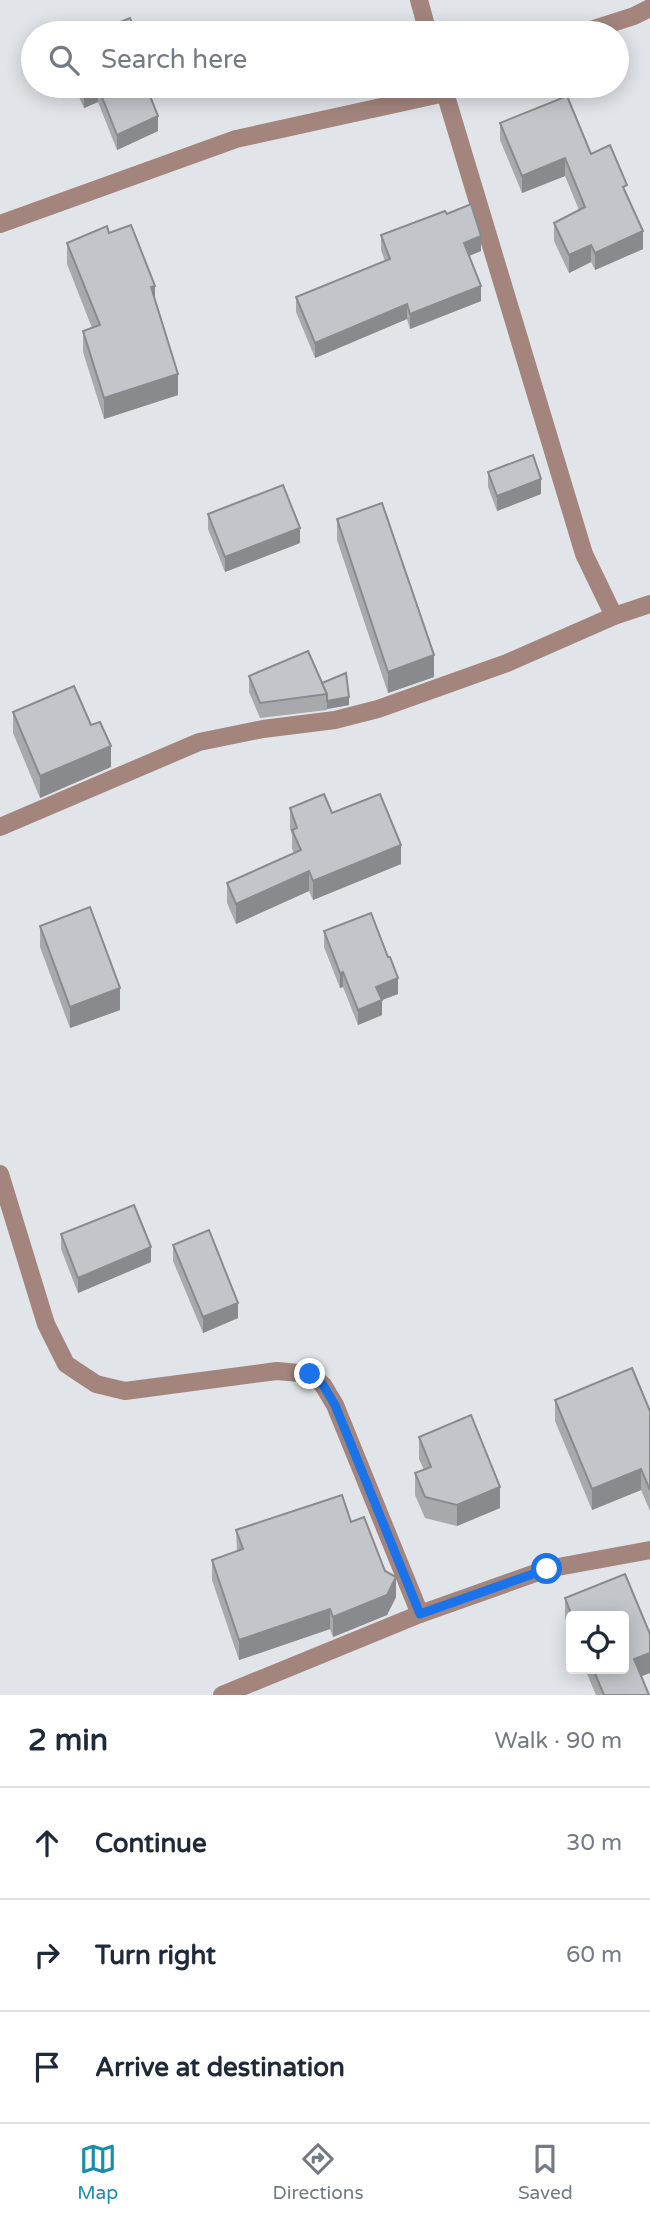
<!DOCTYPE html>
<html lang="en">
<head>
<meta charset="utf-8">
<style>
  :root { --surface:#fff; --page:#f6f6f7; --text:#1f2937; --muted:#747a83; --line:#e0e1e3; --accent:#1a8cb0 }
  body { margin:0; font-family:"Varela Round",sans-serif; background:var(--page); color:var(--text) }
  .controls { position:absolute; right:21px; bottom:21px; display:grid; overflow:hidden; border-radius:7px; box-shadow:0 4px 18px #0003 }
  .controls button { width:63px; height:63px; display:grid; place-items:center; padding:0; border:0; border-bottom:2px solid var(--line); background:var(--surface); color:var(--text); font:35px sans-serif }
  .stop { position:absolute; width:21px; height:21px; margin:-16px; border:5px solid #1a73e8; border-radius:50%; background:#fff }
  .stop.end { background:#1a73e8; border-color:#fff; box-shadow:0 2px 7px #0008 }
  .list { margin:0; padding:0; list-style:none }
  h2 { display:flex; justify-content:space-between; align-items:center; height:91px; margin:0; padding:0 28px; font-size:30px }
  h2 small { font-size:23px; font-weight:400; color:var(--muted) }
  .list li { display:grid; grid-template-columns:46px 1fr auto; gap:21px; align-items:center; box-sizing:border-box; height:112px; padding:0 28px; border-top:2px solid var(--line) }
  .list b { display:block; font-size:26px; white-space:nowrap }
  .list em { font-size:23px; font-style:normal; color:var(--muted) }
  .icon { flex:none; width:38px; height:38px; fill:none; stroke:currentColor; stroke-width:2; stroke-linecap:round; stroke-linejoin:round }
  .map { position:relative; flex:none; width:650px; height:1695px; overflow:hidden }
  .search { position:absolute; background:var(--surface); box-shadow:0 4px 18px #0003; left:21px; right:21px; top:21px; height:77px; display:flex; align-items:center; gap:18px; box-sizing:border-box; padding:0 24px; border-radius:38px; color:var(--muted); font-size:26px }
  .sheet { height:427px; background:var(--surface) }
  nav { display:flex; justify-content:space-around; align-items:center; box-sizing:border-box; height:98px; border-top:2px solid var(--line); background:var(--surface); font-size:19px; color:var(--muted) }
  nav a { display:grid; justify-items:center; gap:4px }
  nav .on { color:var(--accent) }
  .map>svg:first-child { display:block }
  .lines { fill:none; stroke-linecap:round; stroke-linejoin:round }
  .minor { stroke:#a3857e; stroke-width:18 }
  .wall { fill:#a7a9ad }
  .shaded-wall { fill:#888a8d }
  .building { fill:#c2c5c9; stroke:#888a8d; stroke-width:2 }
  .route { stroke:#1a73e8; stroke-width:9 }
</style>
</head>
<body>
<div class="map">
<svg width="650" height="1695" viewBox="0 0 650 1695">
  <rect width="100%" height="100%" fill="#e1e4e8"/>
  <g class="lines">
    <g class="minor">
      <path d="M 419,0 L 428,33"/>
      <path d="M 581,33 L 634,16 L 650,8"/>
      <path d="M 443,86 L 584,554 L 614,616"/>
      <path d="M 0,224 L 236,139 L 445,93 L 454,86"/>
      <path d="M 0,827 L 199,742 L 263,729 L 335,720 L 378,709 L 507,663 L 614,616 L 650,604"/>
      <path d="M 0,1174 L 46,1324 L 66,1364 L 96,1384 L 125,1391 L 277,1371 L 310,1374 L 323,1385 L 335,1405 L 420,1614"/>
      <path d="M 222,1695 L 420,1614 L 547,1569 L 650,1550"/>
    </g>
  </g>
  <g class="wall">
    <path d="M 74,86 L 146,86 L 158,131 L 117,150 L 98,102 L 84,108 Z"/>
    <path d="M 500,123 L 591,154 L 627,195 L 643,249 L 595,270 L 591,262 L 569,273 L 554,241 L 554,223 L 579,210 L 565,176 L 522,193 L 500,140 Z"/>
    <path d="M 447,214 L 481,251 L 469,256 L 481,301 L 410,329 L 407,319 L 315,358 L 296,312 L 296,297 L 385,261 L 381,250 L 381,235 Z"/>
    <path d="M 109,233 L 155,300 L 178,395 L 104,419 L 83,352 L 83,331 L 92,328 L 67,264 L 67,243 Z"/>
    <path d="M 488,472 L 541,494 L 497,511 L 488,487 Z"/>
    <path d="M 208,514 L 300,543 L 225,572 L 208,529 Z"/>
    <path d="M 337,519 L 434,677 L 388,693 L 337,540 Z"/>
    <path d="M 249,676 L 322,683 L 349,705 L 327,709 L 327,708 L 327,710 L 260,718 L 249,692 Z"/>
    <path d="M 13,712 L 91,725 L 111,767 L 40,798 L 13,733 Z"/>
    <path d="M 290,808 L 332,813 L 401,864 L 313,900 L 309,891 L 236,924 L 227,903 L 227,883 L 294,853 L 292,849 L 292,835 L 290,828 Z"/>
    <path d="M 40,926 L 120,1010 L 70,1028 L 40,947 Z"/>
    <path d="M 324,931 L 398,994 L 382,1000 L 382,1015 L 358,1025 L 343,987 L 340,988 L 324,947 Z"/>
    <path d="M 61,1234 L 151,1262 L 78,1293 L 61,1249 Z"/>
    <path d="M 173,1245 L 238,1318 L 203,1333 L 173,1261 Z"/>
    <path d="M 555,1400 L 650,1411 L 650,1511 L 641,1490 L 592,1510 L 555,1421 Z"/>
    <path d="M 419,1437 L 500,1508 L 457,1526 L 425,1518 L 415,1495 L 415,1473 L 424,1470 L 419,1459 Z"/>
    <path d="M 351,1522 L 385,1571 L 396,1597 L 387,1615 L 333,1637 L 330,1629 L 239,1660 L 212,1580 L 212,1560 L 237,1551 L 236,1530 Z"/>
    <path d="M 625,1574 L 650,1634 L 650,1673 L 641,1676 L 649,1695 L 596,1695 L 585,1669 L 624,1669 L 624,1616 L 571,1616 L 571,1634 L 565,1618 L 565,1598 Z"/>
  </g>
  <g class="shaded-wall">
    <path d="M 98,87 L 98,102 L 84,108 L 84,93 Z"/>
    <path d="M 158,116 L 158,131 L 117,150 L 117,135 Z"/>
    <path d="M 565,158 L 565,176 L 522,193 L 522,176 Z"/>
    <path d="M 643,231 L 643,249 L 595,270 L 595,253 Z"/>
    <path d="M 481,236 L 481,251 L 464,258 L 464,243 Z"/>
    <path d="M 591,245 L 591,262 L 569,273 L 569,255 Z"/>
    <path d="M 155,286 L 155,307 L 151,287 Z"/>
    <path d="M 481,286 L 481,301 L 410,329 L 410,314 Z"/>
    <path d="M 407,304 L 407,319 L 315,358 L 315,343 Z"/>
    <path d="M 178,374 L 178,395 L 104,419 L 104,398 Z"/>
    <path d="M 541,479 L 541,494 L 497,511 L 497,496 Z"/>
    <path d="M 300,528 L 300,543 L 225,572 L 225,557 Z"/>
    <path d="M 434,655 L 434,677 L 388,693 L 388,672 Z"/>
    <path d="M 349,697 L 349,705 L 327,709 L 327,701 Z"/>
    <path d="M 111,746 L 111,767 L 40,798 L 40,776 Z"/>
    <path d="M 401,845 L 401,864 L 313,900 L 313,881 Z"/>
    <path d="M 309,871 L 309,891 L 236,924 L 236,904 Z"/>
    <path d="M 343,972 L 343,987 L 340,988 L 340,973 Z"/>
    <path d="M 398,978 L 398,994 L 382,1000 L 382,1015 L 358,1025 L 358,1010 L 376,987 Z"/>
    <path d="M 120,988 L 120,1010 L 70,1028 L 70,1007 Z"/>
    <path d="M 151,1247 L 151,1262 L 78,1293 L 78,1278 Z"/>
    <path d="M 238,1303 L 238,1318 L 203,1333 L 203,1317 Z"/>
    <path d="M 641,1469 L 641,1490 L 592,1510 L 592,1489 Z"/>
    <path d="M 500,1487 L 500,1508 L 457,1526 L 457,1505 Z"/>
    <path d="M 396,1577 L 396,1597 L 387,1615 L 333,1637 L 333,1617 Z"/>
    <path d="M 330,1609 L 330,1629 L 239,1660 L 239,1640 Z"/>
    <path d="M 650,1653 L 650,1673 L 634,1679 L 634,1659 Z"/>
  </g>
  <g class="building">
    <path d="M 130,18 L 136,33 L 93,33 Z"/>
    <path d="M 80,86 L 146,86 L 158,116 L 117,135 L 98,87 L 84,93 Z"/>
    <path d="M 567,96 L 591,154 L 610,145 L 627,185 L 623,187 L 643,231 L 595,253 L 591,245 L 569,255 L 554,223 L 585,207 L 565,158 L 522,176 L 500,123 Z"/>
    <path d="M 471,204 L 481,236 L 464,243 L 481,286 L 410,314 L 407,304 L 315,343 L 296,297 L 390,259 L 381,235 L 445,211 L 447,214 Z"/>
    <path d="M 131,225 L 155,286 L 151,287 L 178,374 L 104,398 L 83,331 L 100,325 L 67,243 L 107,226 L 109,233 Z"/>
    <path d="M 533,455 L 541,479 L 497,496 L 488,472 Z"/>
    <path d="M 283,485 L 300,528 L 225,557 L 208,514 Z"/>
    <path d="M 382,503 L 434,655 L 388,672 L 337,519 Z"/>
    <path d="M 308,651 L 327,694 L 260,703 L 249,676 Z"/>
    <path d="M 346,673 L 349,697 L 327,701 L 327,694 L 322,683 Z"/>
    <path d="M 74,686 L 91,725 L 100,722 L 111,746 L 40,776 L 13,712 Z"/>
    <path d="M 324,794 L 332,813 L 380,794 L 401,845 L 313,881 L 309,871 L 236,904 L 227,883 L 301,850 L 292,830 L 297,828 L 290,808 Z"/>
    <path d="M 90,907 L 120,988 L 70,1007 L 40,926 Z"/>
    <path d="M 371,913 L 388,957 L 390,957 L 398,978 L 376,987 L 382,1000 L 358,1010 L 343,972 L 340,973 L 324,931 Z"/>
    <path d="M 134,1205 L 151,1247 L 78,1278 L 61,1234 Z"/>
    <path d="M 209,1230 L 238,1303 L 203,1317 L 173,1245 Z"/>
    <path d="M 632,1368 L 650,1411 L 650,1490 L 641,1469 L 592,1489 L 555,1400 Z"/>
    <path d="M 471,1415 L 500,1487 L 457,1505 L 425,1497 L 415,1473 L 431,1467 L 419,1437 Z"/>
    <path d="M 342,1495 L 351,1522 L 364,1517 L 385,1571 L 396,1577 L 387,1595 L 333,1617 L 330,1609 L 239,1640 L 212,1560 L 243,1549 L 236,1530 Z"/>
    <path d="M 625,1574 L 650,1634 L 650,1653 L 634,1659 L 649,1695 L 604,1695 L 593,1669 L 624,1669 L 624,1616 L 572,1616 L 565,1598 Z"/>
  </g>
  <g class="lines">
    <path class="route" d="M 310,1374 L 323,1385 L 335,1405 L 420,1614 L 547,1569"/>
  </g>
</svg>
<div class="controls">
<button><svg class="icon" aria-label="locate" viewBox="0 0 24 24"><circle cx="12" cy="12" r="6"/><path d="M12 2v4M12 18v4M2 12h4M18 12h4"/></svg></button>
</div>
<div class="stop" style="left:547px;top:1569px"></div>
<div class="stop end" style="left:310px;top:1374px"></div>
<div class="search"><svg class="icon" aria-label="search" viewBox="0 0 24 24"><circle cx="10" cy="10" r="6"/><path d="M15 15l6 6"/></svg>Search here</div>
</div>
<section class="sheet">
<h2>2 min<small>Walk · 90 m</small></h2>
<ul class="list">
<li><svg class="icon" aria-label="ahead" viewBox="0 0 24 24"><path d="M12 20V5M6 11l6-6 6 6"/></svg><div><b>Continue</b></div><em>30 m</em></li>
<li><svg class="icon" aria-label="right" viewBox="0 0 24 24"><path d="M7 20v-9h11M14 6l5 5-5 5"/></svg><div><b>Turn right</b></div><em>60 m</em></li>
<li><svg class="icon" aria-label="arrive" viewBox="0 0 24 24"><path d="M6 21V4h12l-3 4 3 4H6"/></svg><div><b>Arrive at destination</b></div></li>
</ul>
</section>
<nav>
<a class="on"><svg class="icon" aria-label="map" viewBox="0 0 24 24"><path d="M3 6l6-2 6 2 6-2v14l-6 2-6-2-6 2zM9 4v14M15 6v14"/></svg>Map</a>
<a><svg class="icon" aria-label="directions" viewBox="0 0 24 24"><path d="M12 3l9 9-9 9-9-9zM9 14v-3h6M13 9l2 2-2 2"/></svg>Directions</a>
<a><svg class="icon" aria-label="saved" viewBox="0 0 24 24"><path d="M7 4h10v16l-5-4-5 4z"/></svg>Saved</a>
</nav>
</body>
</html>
